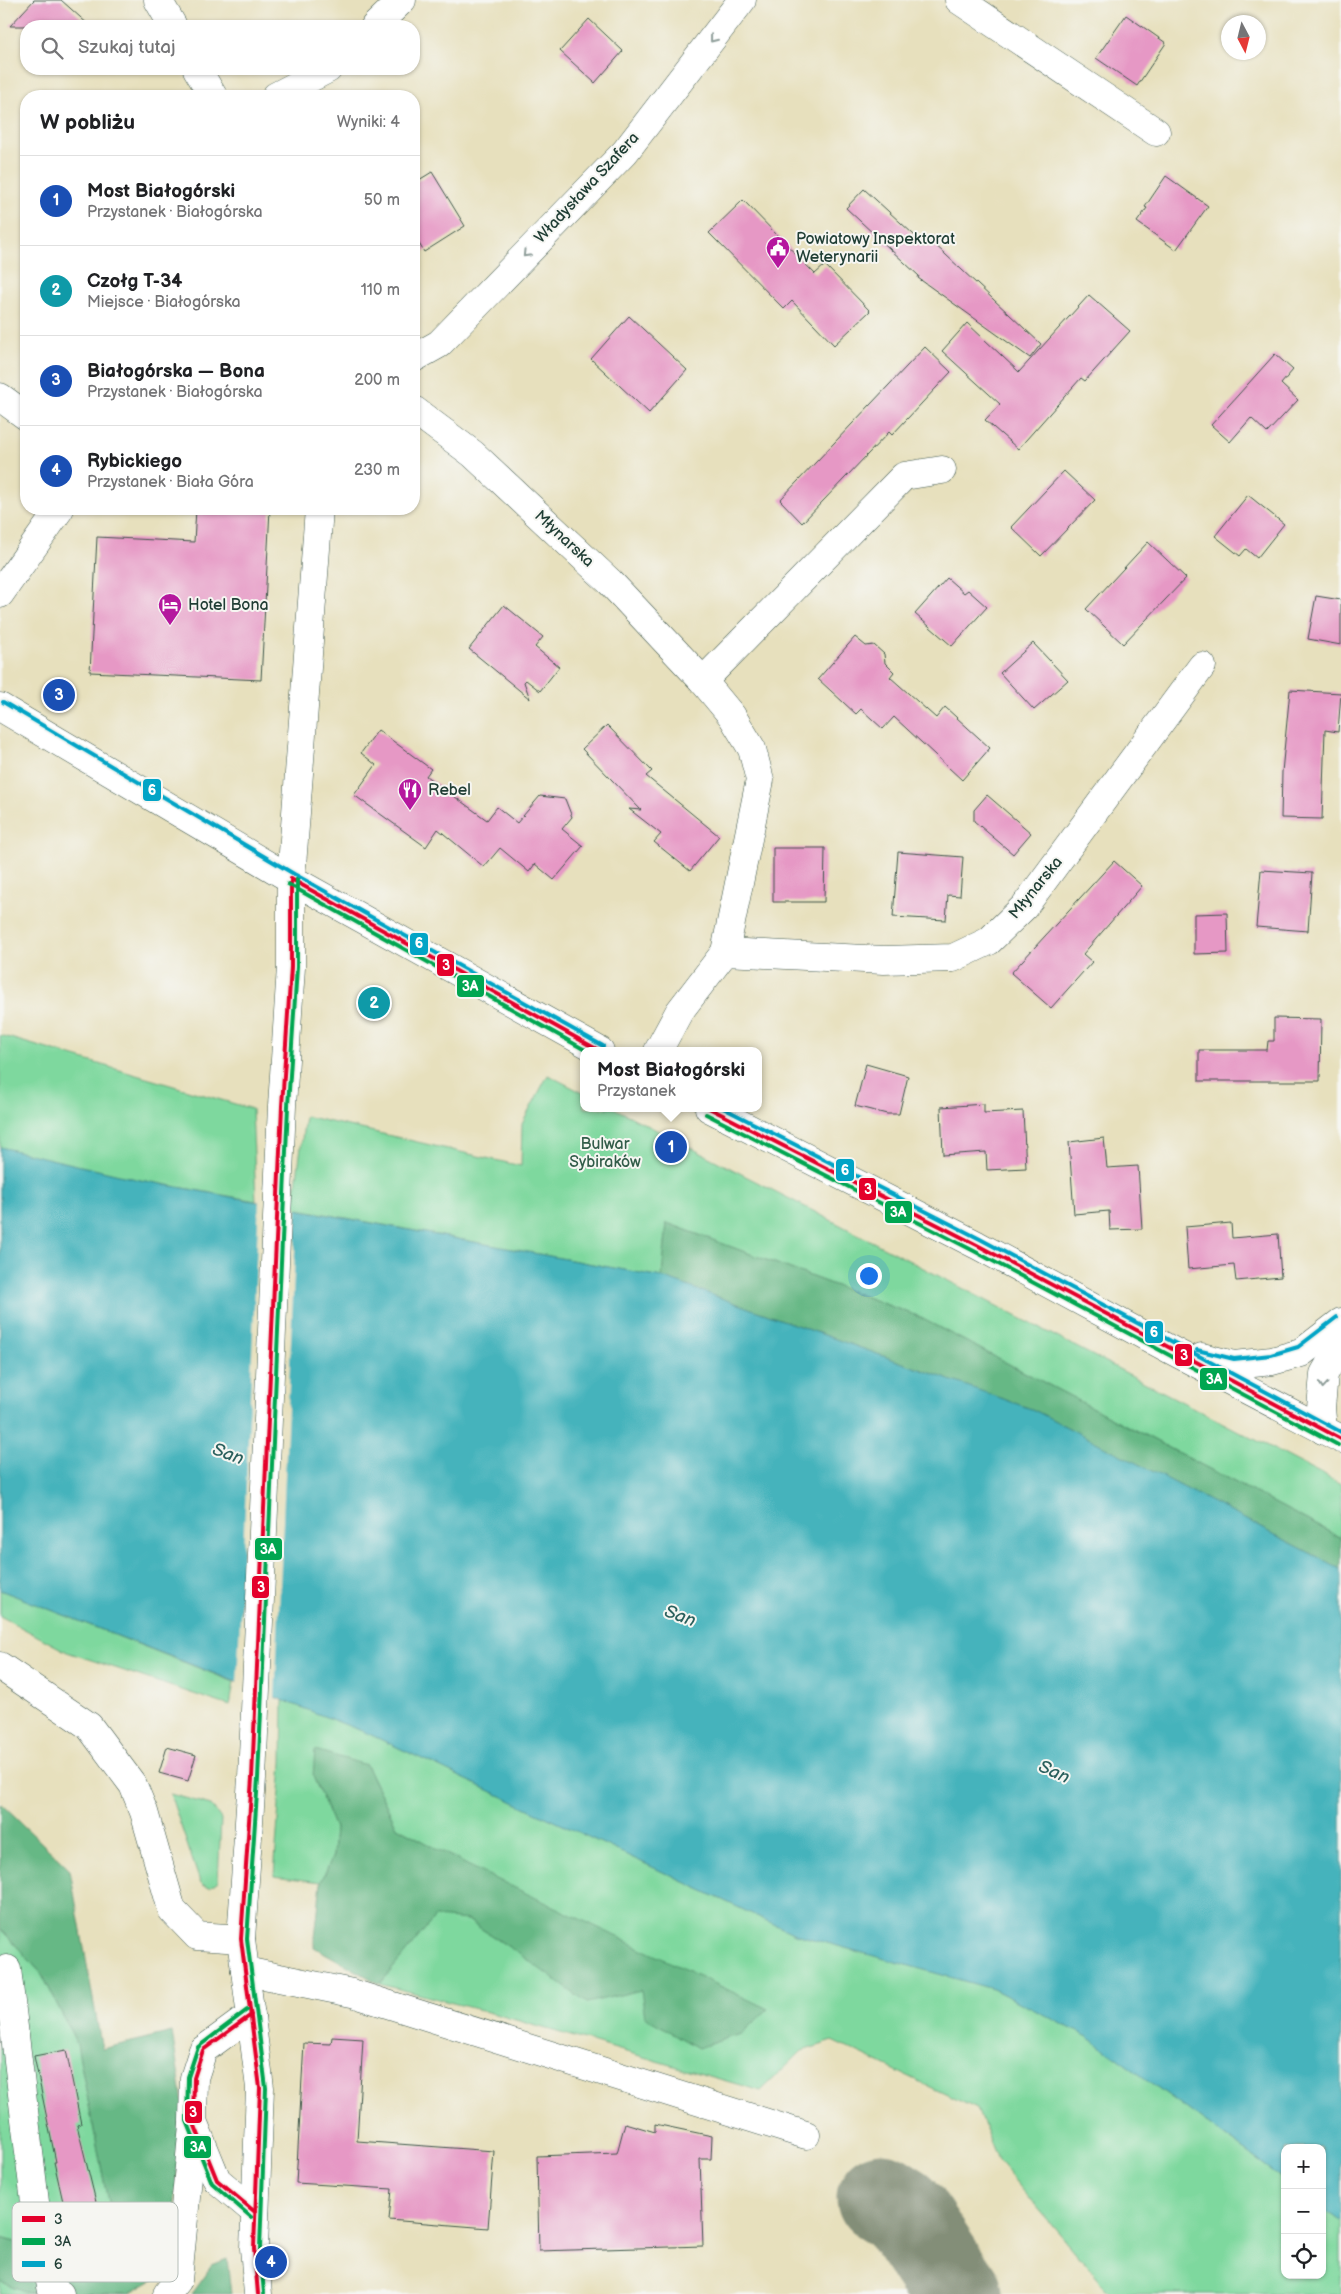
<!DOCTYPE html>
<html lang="pl">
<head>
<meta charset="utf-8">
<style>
  :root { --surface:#fff; --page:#f2f2f2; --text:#202124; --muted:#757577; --line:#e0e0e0; --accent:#111827 }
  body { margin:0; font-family:"Balsamiq Sans",sans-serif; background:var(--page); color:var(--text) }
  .controls { position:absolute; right:15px; bottom:15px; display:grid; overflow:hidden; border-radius:10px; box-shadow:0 1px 4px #0004 }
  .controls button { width:45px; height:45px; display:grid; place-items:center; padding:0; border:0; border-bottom:1px solid var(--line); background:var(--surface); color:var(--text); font:25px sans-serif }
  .compass { position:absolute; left:1221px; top:15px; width:45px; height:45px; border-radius:50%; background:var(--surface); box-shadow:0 1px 4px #0004; rotate:173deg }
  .you { position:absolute; left:868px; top:1275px; width:18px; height:18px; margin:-12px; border:4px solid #fff; border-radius:50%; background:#1a73e8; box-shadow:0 0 0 8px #1a73e833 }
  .badge { display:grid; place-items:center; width:32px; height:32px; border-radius:50%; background:var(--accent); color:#fff; font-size:16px; font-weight:700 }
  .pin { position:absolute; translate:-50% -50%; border:2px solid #fff; box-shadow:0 1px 5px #0006 }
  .popup { position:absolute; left:580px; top:1047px; width:182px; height:65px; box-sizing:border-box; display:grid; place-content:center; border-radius:10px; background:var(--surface); filter:drop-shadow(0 1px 4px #0005); font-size:16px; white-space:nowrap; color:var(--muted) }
  .popup b { font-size:19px; color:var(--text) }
  .popup::after { content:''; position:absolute; left:50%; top:100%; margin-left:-10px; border:10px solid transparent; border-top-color:var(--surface) }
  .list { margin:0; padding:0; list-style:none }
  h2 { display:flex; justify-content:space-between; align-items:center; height:65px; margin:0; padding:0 20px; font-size:21px }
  h2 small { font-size:16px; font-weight:400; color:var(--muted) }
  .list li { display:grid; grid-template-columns:32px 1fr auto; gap:15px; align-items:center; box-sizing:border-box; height:90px; padding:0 20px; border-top:1px solid var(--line) }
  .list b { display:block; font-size:19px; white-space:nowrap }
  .list p { margin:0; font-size:16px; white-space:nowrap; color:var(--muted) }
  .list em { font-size:16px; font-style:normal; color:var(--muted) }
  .icon { flex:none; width:28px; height:28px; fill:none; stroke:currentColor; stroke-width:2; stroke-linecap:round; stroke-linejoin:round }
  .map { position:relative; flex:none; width:1341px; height:2294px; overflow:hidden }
  .search { position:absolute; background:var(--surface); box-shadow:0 1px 4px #0004; left:20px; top:20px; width:400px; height:55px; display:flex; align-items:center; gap:12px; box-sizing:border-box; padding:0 18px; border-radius:20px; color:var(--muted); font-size:19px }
  .panel { position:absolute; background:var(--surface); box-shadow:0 1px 4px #0004; left:20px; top:90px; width:400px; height:425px; border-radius:20px }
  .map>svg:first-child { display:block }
  .green { fill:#7ed89e; stroke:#4e8a69 }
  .forest { fill:#66b885; stroke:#427a5c }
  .water { fill:#44b3bc; stroke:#327878 }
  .pier { fill:#e7e0bd }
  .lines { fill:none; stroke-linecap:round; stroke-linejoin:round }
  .taxiway { stroke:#838e78; stroke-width:91 }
  .building { fill:#e698c5 }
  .minor-casing { stroke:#3d5549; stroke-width:29 }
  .minor { stroke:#fff; stroke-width:28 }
  .bus-1-casing { stroke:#f6f6f2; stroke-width:8 }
  .bus-2-casing { stroke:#f6f6f2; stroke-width:8 }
  .bus-3-casing { stroke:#f6f6f2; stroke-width:8 }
  .bus-1 { stroke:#e4002b; stroke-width:4 }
  .bus-2 { stroke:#00a651; stroke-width:4 }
  .bus-3 { stroke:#02a4c6; stroke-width:4 }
  .oneway { stroke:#8f9e9a }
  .labels { text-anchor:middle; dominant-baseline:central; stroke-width:4; stroke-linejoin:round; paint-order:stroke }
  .street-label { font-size:16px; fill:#1f3d34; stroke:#f6f6f2 }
  .poi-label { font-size:16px; fill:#1f3d34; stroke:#f6f6f2; text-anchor:start }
  .park-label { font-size:16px; fill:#325c49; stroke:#f6f6f2 }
  .water-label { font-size:18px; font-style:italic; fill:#2a605d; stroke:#f6f6f2 }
  .key { fill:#f6f6f2; stroke:#b6beb9; stroke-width:1 }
  .key-label { font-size:14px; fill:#1f3d34 }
  .line-badge { stroke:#f6f6f2; stroke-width:2 }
  .badge-label { font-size:14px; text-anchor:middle; font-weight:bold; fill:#fff }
</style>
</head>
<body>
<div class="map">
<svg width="1341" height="2294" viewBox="0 0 1341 2294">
  <rect width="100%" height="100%" fill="#f6f6f2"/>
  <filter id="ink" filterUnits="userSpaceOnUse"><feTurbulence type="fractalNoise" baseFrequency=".02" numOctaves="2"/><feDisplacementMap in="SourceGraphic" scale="10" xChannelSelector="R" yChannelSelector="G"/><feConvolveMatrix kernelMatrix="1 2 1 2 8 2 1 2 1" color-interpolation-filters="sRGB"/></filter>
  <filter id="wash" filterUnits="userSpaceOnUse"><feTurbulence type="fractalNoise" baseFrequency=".0096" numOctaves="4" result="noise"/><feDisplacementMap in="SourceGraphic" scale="20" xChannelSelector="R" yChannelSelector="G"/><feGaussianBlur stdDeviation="1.12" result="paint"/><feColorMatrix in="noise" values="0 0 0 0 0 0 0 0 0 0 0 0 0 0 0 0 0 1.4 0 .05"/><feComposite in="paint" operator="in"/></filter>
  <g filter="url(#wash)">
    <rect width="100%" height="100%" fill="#e7e0bd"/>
    <g class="green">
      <path d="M 0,1035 L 252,1109 L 256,1201 L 140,1180 L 0,1147 Z"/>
      <path d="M 548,1075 L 583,1093 L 584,1108 L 614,1108 L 1341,1484 L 1341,1538 L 917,1316 L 667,1223 L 662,1277 L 293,1208 L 305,1116 L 521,1166 L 522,1124 Z"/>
      <path d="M 0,1590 L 234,1682 L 230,1706 L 67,1652 L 0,1616 Z"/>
      <path d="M 283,1700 L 367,1733 L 795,1934 L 993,1989 L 1088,2037 L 1285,2180 L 1285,2275 L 1322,2275 L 1322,2208 L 1341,2222 L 1341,2294 L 1111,2294 L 998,2161 L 977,2109 L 833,2041 L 802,2051 L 761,2091 L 495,2014 L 380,1984 L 435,1916 L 468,1920 L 515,1951 L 641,1990 L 741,2034 L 465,1864 L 397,1827 L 366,1765 L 313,1776 L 335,1828 L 333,1856 L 321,1882 L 274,1876 L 282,1762 Z"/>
      <path d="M 170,1794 L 211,1805 L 221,1819 L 218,1881 L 210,1887 L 203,1885 L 200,1882 Z"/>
      <path d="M 0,1928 L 42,1974 L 77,2044 L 115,2237 L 72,2257 L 0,2238 Z"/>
      <path d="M 0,2281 L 29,2293 L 42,2294 L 0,2294 Z"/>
    </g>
    <g class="forest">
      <path d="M 667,1223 L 917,1316 L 1341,1538 L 1341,1569 L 1034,1410 L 662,1277 Z"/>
      <path d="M 315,1750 L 366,1765 L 397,1827 L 465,1864 L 768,2009 L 741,2034 L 698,2048 L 645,2017 L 641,1990 L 587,2003 L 515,1951 L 468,1920 L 435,1917 L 380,1984 L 314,1947 L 321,1882 L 333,1856 L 335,1828 L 313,1776 Z"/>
      <path d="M 0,1803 L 70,1870 L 102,2049 L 172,2032 L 183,2103 L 171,2249 L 160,2276 L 129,2294 L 29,2293 L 0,2281 L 0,2238 L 72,2257 L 115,2237 L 77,2044 L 42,1974 L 0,1928 Z"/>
      <path d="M 227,2259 L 231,2294 L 191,2294 L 212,2265 Z"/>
    </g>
    <path class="water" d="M 0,1147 L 140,1180 L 662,1277 L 1034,1410 L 1341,1569 L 1341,2222 L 1322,2208 L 1322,2148 L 1285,2148 L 1285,2180 L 1088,2037 L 993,1989 L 795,1934 L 367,1733 L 0,1590 Z"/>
    <path class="pier" d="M 259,1200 L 297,1206 L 275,1700 L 237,1685 Z"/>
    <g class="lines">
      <path class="taxiway" d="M 882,2198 L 901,2210 L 957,2294"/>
    </g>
    <g id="blocks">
      <g class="building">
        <path d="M 34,0 L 61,0 L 90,26 L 10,26 Z"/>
        <path d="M 1126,15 L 1166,43 L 1137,86 L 1096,58 Z"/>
        <path d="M 589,19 L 623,51 L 595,83 L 560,51 Z"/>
        <path d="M 432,172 L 465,226 L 424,252 L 414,235 L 414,183 Z"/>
        <path d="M 1166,176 L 1208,206 L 1176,250 L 1137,222 L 1147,208 L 1145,207 Z"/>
        <path d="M 864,189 L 925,245 L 930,240 L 1041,344 L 1030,358 L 918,278 L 919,276 L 846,208 Z"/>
        <path d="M 743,200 L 815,274 L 825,265 L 870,311 L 834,345 L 792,301 L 784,309 L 709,233 Z"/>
        <path d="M 1089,295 L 1130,331 L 1085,381 L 1081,378 L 1018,449 L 985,420 L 1000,404 L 942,351 L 967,323 L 1019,372 Z"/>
        <path d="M 629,316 L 687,370 L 649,413 L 591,359 Z"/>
        <path d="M 925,347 L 951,372 L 892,435 L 889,432 L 802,523 L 780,500 Z"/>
        <path d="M 1275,354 L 1293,370 L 1281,384 L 1298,400 L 1267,433 L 1251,418 L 1230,442 L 1211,425 Z"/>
        <path d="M 1064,471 L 1095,500 L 1041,556 L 1011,527 Z"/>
        <path d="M 1248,495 L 1284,524 L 1257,558 L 1246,549 L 1240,556 L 1215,536 Z"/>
        <path d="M 196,509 L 270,509 L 261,680 L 90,672 L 97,537 L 194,542 Z"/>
        <path d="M 1148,542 L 1186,578 L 1123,644 L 1086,609 Z"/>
        <path d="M 947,578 L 964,593 L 968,590 L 987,607 L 952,646 L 915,614 Z"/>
        <path d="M 1316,596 L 1341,600 L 1341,645 L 1308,639 Z"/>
        <path d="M 504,605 L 543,637 L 535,647 L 559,667 L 540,691 L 526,680 L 524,682 L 530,699 L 469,649 Z"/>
        <path d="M 855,637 L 866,646 L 874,645 L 884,654 L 885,663 L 894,672 L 890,677 L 936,718 L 945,707 L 990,748 L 962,780 L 894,717 L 883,729 L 861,709 L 856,714 L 818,679 Z"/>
        <path d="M 1033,643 L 1068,680 L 1034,710 L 1000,673 Z"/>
        <path d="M 1290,690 L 1341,693 L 1338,732 L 1325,730 L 1322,819 L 1281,818 L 1282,772 Z"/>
        <path d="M 607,725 L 652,771 L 646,776 L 719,836 L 690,871 L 654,842 L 661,834 L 629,809 L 641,810 L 582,749 Z"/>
        <path d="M 378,730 L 431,769 L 426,776 L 487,820 L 497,807 L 517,823 L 540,796 L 565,799 L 572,817 L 562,829 L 583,846 L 554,880 L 535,864 L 529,872 L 500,848 L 484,867 L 438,829 L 426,847 L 354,795 L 376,765 L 361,753 Z"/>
        <path d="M 987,795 L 1031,833 L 1013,854 L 974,821 L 974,810 Z"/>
        <path d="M 773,848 L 825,848 L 824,902 L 773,902 Z"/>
        <path d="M 898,852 L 963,857 L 960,896 L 948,895 L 946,920 L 893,917 Z"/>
        <path d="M 1114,861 L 1142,886 L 1083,954 L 1092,962 L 1051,1008 L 1011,973 Z"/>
        <path d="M 1261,870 L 1312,873 L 1308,931 L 1256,927 Z"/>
        <path d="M 1227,913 L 1228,953 L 1194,954 L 1194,914 Z"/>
        <path d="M 1274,1018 L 1321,1019 L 1320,1081 L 1199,1081 L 1199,1050 L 1267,1050 L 1268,1041 L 1274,1041 Z"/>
        <path d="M 866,1064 L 908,1076 L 899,1114 L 887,1114 L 855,1106 Z"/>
        <path d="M 984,1104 L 984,1113 L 1023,1111 L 1026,1168 L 987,1170 L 986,1152 L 943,1155 L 941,1107 Z"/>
        <path d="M 1104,1138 L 1107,1168 L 1138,1166 L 1142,1229 L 1110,1230 L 1109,1211 L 1074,1214 L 1069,1142 Z"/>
        <path d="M 1231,1223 L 1232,1238 L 1278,1234 L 1281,1277 L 1236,1281 L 1234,1265 L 1188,1269 L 1185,1227 Z"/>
        <path d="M 167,1747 L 196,1755 L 188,1781 L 159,1773 Z"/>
        <path d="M 332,2037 L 363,2039 L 357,2141 L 494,2151 L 488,2228 L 389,2220 L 392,2189 L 296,2183 L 304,2043 L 331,2044 Z"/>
        <path d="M 66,2050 L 81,2124 L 77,2125 L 103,2230 L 71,2237 L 54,2162 L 56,2162 L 34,2056 Z"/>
        <path d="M 625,2123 L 655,2132 L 655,2124 L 712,2136 L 711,2159 L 700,2159 L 703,2246 L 539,2251 L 537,2156 L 617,2153 Z"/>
      </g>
    </g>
  </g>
  <g filter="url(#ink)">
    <use href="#blocks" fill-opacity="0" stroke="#3d5549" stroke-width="1"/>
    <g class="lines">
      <g class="minor-casing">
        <g id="minor">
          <path d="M 158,0 L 173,26"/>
          <path d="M 959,0 L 1156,132"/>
          <path d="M 375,26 L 402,0"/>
          <path d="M 197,69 L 213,96"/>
          <path d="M 276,96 L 328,69"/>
          <path d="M 414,358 L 439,344 L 625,152 L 742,0"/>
          <path d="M 0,397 L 26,416"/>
          <path d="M 414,410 L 473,454 L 610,582 L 703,681 L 732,716 L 752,749 L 760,780 L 725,952 L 679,1012 L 658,1051"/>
          <path d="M 0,594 L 60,509"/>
          <path d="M 703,681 L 904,476 L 942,470"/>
          <path d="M 0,707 L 291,879 L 600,1051"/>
          <path d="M 725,952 L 884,960 L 953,958 L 989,941 L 1024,907 L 1202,666"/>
          <path d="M 709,1108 L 977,1245 L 1171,1350 L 1341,1439"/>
          <path d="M 1202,1357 L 1234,1365 L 1272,1361 L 1301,1353 L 1341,1322"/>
          <path d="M 1323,1430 L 1321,1408 L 1324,1374 L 1341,1344"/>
          <path d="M 0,1666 L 89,1726 L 133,1785 L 144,1812 L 172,1910 L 197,1936 L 241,1939"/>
          <path d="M 7,1969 L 37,2219 L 52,2291 L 60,2294"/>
          <path d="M 245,1971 L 352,1993 L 806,2135"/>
          <path d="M 251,2015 L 203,2050 L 194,2078 L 193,2121 L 217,2180 L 255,2212"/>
          <path d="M 167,2294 L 178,2280 L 193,2125"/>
          <path d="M 258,2294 L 254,2248 L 260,2088 L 241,1939 L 252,1778 L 282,1106 L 291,967 L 291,879 L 319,509"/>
        </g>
      </g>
      <use href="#minor" class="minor"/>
      <g class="bus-1-casing">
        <g id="bus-1">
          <path d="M 291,879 L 600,1051"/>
          <path d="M 709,1108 L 977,1245 L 1341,1439"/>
          <path d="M 251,2015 L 203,2050 L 194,2078 L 193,2121 L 217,2180 L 255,2212"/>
          <path d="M 258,2294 L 254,2248 L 260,2088 L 241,1939 L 252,1778 L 282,1106 L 291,967 L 291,879"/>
        </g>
      </g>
      <g class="bus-2-casing">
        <g id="bus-2">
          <path d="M 288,884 L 587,1051"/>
          <path d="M 706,1114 L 974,1251 L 1338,1445"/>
          <path d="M 247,2010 L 198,2047 L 188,2077 L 187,2121 L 212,2183 L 251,2217"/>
          <path d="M 264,2293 L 260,2248 L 266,2088 L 247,1939 L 258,1778 L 288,1106 L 297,967 L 297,879"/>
        </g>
      </g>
      <g class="bus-3-casing">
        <g id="bus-3">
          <path d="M 3,702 L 294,874 L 603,1046"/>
          <path d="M 723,1108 L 980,1239 L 1341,1432"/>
          <path d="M 1197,1350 L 1234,1359 L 1271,1355 L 1298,1347 L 1337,1317"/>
        </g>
      </g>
      <use href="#bus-1" class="bus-1"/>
      <use href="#bus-2" class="bus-2"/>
      <use href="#bus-3" class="bus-3"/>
    </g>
    <defs><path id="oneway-chevron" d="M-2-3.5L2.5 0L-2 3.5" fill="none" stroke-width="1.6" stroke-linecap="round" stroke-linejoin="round" transform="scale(1.25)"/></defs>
    <g class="oneway">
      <use href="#oneway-chevron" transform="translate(713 39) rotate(128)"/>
      <use href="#oneway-chevron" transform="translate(526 254) rotate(134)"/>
      <use href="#oneway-chevron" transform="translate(1323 1385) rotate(95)"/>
    </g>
  </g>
  <defs>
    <g id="civic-pin" transform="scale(1.25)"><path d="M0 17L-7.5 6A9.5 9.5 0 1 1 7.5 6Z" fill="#b5179e" stroke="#f6f6f2"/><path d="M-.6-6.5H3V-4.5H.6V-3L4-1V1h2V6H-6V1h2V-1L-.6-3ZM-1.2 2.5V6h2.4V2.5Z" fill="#fff"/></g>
    <g id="hotel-pin" transform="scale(1.25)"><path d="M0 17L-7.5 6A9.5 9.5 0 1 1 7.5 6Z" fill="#b5179e" stroke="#f6f6f2"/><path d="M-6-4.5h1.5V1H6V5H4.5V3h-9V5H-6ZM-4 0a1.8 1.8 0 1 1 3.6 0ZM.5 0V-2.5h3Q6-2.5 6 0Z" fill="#fff"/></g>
    <g id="restaurant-pin" transform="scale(1.25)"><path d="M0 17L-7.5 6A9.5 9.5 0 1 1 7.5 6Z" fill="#b5179e" stroke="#f6f6f2"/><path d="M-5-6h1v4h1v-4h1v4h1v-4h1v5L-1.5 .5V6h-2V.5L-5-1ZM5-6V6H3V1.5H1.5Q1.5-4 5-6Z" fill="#fff"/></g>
  </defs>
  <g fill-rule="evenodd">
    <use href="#civic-pin" x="778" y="248"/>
    <use href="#hotel-pin" x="170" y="605"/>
    <use href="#restaurant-pin" x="410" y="790"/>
  </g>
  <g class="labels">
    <g class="street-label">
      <text transform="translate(587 188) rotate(-47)">Władysława Szafera</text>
      <text transform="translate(564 539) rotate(43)">Młynarska</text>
      <text transform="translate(1036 888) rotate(-51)">Młynarska</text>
    </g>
    <g class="poi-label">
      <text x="796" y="239">Powiatowy Inspektorat<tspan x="796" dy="18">Weterynarii</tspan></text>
      <text x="188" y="605">Hotel Bona</text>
      <text x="428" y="790">Rebel</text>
    </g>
    <g class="park-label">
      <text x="605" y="1144">Bulwar<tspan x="605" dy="18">Sybiraków</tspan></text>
    </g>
    <g class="water-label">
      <text transform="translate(228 1454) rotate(20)">San</text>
      <text transform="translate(680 1616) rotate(20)">San</text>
      <text transform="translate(1054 1772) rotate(24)">San</text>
    </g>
  </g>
  <rect x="12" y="2202" width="166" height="80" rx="8" class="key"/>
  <rect x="22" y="2216" width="23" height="6" fill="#e4002b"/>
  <rect x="22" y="2238" width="23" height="7" fill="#00a651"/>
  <rect x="22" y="2261" width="23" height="6" fill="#02a4c6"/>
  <g class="key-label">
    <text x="54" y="2224">3</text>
    <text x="54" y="2246">3A</text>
    <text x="54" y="2269">6</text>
  </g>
  <g class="line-badge">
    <rect x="142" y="778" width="20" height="24" rx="5" fill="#02a4c6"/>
    <rect x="409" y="932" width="20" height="24" rx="5" fill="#02a4c6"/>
    <rect x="436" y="953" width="19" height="24" rx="5" fill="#e4002b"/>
    <rect x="456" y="974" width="29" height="24" rx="5" fill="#00a651"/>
    <rect x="835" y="1158" width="20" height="24" rx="5" fill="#02a4c6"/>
    <rect x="858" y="1177" width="19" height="24" rx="5" fill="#e4002b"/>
    <rect x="884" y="1200" width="29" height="24" rx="5" fill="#00a651"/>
    <rect x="1144" y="1320" width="20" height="24" rx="5" fill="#02a4c6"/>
    <rect x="1174" y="1343" width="19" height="24" rx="5" fill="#e4002b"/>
    <rect x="1199" y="1367" width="29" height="24" rx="5" fill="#00a651"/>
    <rect x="254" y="1537" width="29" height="24" rx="5" fill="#00a651"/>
    <rect x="251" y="1575" width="19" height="24" rx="5" fill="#e4002b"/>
    <rect x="184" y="2100" width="19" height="24" rx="5" fill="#e4002b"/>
    <rect x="183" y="2135" width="29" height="24" rx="5" fill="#00a651"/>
  </g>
  <g class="badge-label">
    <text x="152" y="795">6</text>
    <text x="419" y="948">6</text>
    <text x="446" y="970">3</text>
    <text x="470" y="991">3A</text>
    <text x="845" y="1175">6</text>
    <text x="868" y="1194">3</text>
    <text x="898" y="1217">3A</text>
    <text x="1154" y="1337">6</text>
    <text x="1184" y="1360">3</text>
    <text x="1214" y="1384">3A</text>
    <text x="268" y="1554">3A</text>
    <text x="261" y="1592">3</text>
    <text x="193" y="2117">3</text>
    <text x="198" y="2152">3A</text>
  </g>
</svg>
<div class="controls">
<button>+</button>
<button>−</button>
<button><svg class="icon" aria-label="locate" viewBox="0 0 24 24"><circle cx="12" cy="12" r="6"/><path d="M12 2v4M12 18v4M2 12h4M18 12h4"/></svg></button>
</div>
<svg class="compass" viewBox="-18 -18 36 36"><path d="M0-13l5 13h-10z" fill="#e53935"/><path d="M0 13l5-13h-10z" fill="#757577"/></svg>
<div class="you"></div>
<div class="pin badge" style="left:671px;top:1147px;background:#1a4fb4">1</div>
<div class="popup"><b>Most Białogórski</b>Przystanek</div>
<div class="pin badge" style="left:374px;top:1003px;background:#0f9aa8">2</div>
<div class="pin badge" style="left:59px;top:695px;background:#1a4fb4">3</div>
<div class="pin badge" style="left:271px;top:2262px;background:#1a4fb4">4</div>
<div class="search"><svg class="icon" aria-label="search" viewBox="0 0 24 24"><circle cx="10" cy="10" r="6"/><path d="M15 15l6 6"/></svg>Szukaj tutaj</div>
<section class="panel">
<h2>W pobliżu<small>Wyniki: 4</small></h2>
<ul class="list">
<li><span class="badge" style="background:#1a4fb4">1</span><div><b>Most Białogórski</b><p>Przystanek · Białogórska</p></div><em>50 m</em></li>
<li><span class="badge" style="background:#0f9aa8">2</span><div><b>Czołg T-34</b><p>Miejsce · Białogórska</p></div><em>110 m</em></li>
<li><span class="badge" style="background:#1a4fb4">3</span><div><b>Białogórska — Bona</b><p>Przystanek · Białogórska</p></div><em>200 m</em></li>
<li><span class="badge" style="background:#1a4fb4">4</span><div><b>Rybickiego</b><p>Przystanek · Biała Góra</p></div><em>230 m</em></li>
</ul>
</section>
</div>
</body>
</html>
